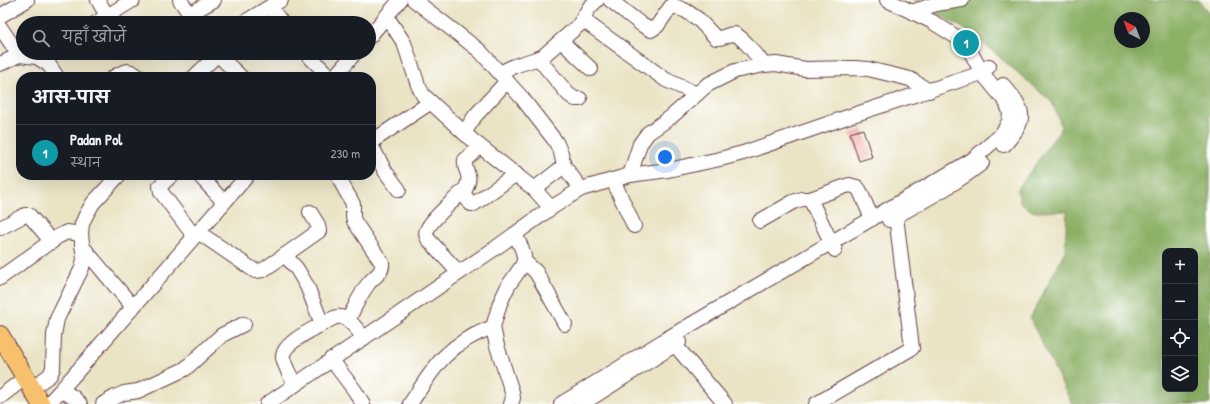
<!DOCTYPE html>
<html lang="hi">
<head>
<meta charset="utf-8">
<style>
  :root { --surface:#171b24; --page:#20242c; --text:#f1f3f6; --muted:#9ea1a6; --line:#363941; --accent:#1a73e8 }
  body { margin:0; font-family:"Patrick Hand","Playpen Sans Deva",sans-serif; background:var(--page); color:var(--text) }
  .controls { position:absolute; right:12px; bottom:12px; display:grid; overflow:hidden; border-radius:8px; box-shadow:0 4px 16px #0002 }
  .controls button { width:36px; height:36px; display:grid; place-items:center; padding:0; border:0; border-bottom:1px solid var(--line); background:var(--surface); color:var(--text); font:20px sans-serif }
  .compass { position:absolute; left:1114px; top:12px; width:36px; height:36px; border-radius:50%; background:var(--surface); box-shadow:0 4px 16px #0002; rotate:318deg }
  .you { position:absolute; left:665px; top:157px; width:14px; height:14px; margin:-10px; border:3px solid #fff; border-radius:50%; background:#1a73e8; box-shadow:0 0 0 6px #1a73e833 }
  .badge { display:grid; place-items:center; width:26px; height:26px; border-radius:50%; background:var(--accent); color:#fff; font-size:13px; font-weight:700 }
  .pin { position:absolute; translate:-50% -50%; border:2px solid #fff; box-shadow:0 1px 4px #0006 }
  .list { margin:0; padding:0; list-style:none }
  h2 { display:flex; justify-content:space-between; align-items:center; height:52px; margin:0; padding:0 16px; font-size:17px }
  h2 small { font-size:13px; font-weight:400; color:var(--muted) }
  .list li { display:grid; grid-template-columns:26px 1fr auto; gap:12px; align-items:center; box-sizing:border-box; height:56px; padding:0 16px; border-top:1px solid var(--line) }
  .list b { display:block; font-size:15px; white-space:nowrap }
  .list p { margin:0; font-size:13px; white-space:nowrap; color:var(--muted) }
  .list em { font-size:13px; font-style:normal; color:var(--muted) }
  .icon { flex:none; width:22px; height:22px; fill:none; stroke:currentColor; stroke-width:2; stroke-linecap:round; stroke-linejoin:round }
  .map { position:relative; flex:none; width:1210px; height:404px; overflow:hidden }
  .search { position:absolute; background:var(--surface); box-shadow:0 4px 16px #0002; left:16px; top:16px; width:360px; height:44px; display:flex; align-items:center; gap:10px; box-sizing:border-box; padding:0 14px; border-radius:22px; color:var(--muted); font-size:15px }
  .panel { position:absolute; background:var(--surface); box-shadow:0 4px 16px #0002; left:16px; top:72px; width:360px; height:108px; border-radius:16px }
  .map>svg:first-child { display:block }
  .forest { fill:#8cb166; stroke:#6b6848; fill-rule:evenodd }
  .building { fill:#ed958d }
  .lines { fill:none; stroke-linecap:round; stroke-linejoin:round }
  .minor-casing { stroke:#623c42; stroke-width:16 }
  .major-casing { stroke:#623c42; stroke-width:20 }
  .minor { stroke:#fff; stroke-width:14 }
  .major { stroke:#f7c06c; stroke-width:18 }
</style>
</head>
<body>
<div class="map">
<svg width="1210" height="404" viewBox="0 0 1210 404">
  <rect width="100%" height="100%" fill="#fff"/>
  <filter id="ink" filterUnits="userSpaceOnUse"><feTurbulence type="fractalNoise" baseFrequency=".025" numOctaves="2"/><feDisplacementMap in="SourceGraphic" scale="8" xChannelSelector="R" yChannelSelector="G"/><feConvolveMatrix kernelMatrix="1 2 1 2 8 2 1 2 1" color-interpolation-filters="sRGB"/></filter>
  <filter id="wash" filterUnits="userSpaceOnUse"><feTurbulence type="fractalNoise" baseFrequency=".012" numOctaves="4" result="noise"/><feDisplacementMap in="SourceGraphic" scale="16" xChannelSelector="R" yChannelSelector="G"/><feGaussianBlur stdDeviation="0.9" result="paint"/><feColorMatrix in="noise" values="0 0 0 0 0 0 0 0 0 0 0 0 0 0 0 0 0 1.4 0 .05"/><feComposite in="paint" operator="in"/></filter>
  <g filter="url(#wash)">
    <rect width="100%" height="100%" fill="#eae3c4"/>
    <path class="forest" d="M 913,0 L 1199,0 L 1210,16 L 1210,404 L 1072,404 L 1030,319 L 1065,251 L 1067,211 L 1034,212 L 1021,204 L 1017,190 L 1062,127 L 1052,102 L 970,32 ZM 1120,18 L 1144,18 L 1144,42 L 1120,42 ZM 1165,251 L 1195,251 L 1195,389 L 1165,389 Z"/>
    <g id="blocks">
      <path class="building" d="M 863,129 L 872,157 L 859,161 L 850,133 Z"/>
    </g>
  </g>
  <g filter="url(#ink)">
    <use href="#blocks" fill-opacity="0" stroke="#623c42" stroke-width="1"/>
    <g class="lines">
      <g class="minor-casing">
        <g id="minor">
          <path d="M 98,0 L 107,16"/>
          <path d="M 180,0 L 196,23"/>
          <path d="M 414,0 L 480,51 L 522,98 L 556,142 L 561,153 L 564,166 L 581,189"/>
          <path d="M 610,0 L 642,25 L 651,30 L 657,26 L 672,5 L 686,11 L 698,19 L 716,38 C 723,39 727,34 734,34 C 741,35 759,58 764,65"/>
          <path d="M 270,7 L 282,23"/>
          <path d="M 912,12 L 936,4 L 962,0"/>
          <path d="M 190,14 L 214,0"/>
          <path d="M 0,16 L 27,0"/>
          <path d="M 387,17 L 404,43 L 418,85 L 423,95 L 472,140 L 534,189 L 551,208"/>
          <path d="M 583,20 L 666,80 L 697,94"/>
          <path d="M 96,23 L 133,0"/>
          <path d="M 243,23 L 281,0"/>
          <path d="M 0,27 L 19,55"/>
          <path d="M 369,37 L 400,0"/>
          <path d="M 561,41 L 591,69"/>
          <path d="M 216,53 L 241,77"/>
          <path d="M 306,53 L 330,77"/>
          <path d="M 37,57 L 49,65 L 57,77"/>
          <path d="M 538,58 L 568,94 L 575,99 L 580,99"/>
          <path d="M 0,64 L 19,55 L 37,57 L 44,53"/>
          <path d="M 500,73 L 514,66 L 542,57 L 579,25 L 589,8 L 597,0"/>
          <path d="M 114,77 C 126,70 128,68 139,77"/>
          <path d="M 194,77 L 217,55"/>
          <path d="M 334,77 L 355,53"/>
          <path d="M 1003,85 C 1026,111 1028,119 1004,145"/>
          <path d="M 464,133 L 475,116 L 507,81"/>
          <path d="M 371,142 L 431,102"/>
          <path d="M 371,145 L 385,171 L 399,190"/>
          <path d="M 172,175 L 160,186 L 161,192 L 194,236"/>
          <path d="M 199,175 L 224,202"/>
          <path d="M 338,175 L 342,184 L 353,204 L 353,216 L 354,221 L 382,263 C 383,274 374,276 369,283 C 361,292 354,309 348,320"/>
          <path d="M 630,175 L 640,144 L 648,133 L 671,117 L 707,85 L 735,71 L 764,65 L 776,64 L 805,69 L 855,68 L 868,69 L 910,79 L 929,91"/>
          <path d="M 613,180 L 634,226"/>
          <path d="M 534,189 L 564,166"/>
          <path d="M 462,192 L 471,204 L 474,204 L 516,174"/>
          <path d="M 810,199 L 835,250"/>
          <path d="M 889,220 C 921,202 953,186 982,163"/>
          <path d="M 760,221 L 793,202 L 802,199 L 810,199 L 849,185 L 857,187 L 860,191 L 872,219"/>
          <path d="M 0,228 L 25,215 L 29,215 L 52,242"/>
          <path d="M 198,232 L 255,271 L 263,270 L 285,255 L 297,269 L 307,286 L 322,324 C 312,330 281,344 283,358 C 285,367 291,376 294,384"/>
          <path d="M 82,246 L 133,307"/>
          <path d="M 285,255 L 319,231 L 318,225 L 310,212"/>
          <path d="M 524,261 L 536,272 L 565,324"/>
          <path d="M 459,273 L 428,239 C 426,236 425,234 427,230 C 431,219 457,198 466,188 C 473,173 463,172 465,160 L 480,147"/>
          <path d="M 0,278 L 57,237 L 67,232 L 81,234"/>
          <path d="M 322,324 C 327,322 332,318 337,317 C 348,315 358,331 364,338"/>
          <path d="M 669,338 L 725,404"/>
          <path d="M 331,359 L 355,391 L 363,404"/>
          <path d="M 32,388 L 50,375 L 53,368 L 54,335 L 57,319 L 82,268 L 84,259 L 81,234 L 82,224 L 86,215 L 93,203 L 119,175"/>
          <path d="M 61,390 L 248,175"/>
          <path d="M 0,397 L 26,377"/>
          <path d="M 48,404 L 61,390 L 73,397 L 80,404"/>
          <path d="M 103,404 L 115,397 L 124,393 L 138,391 L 185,369 L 222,335 L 244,324"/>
          <path d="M 267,404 L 497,247 L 551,208 L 581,189 L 630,175 L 668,170 L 720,159 L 743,153 L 853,115 L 982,73 L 989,66"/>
          <path d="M 410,404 C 421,388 431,370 445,356 C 458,343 476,333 493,327"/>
          <path d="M 511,404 L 513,398 L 512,392 L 497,346 L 493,327 L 500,303 L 508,286 L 522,266 L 524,261 L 524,256 L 522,249 L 515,234"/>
          <path d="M 561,404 L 668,338 L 972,160 L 1001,135 L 1006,127 L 1009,121 L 1010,112 L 1006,102 L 982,73 L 966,43 L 931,21 L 887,0"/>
          <path d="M 582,404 L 679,342"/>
          <path d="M 816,404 L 912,348 L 896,216"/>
        </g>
      </g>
      <g class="major-casing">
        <path id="major" d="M 0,335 L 41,404"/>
      </g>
      <use href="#minor" class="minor"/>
      <use href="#major" class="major"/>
    </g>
  </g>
</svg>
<div class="controls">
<button>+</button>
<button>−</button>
<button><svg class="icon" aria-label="locate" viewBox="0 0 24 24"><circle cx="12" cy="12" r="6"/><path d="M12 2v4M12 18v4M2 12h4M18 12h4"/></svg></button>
<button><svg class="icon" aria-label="layers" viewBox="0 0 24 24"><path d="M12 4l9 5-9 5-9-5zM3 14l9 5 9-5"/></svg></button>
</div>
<svg class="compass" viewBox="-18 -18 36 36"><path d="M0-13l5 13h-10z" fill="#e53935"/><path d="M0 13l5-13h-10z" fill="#9ea1a6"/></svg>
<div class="you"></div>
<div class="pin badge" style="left:966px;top:43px;background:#0f9aa8">1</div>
<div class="search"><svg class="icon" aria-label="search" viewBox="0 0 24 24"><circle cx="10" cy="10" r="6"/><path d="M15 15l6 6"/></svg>यहाँ खोजें</div>
<section class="panel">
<h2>आस-पास<small></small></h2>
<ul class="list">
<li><span class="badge" style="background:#0f9aa8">1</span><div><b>Padan Pol</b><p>स्थान</p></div><em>230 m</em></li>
</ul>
</section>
</div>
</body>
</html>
